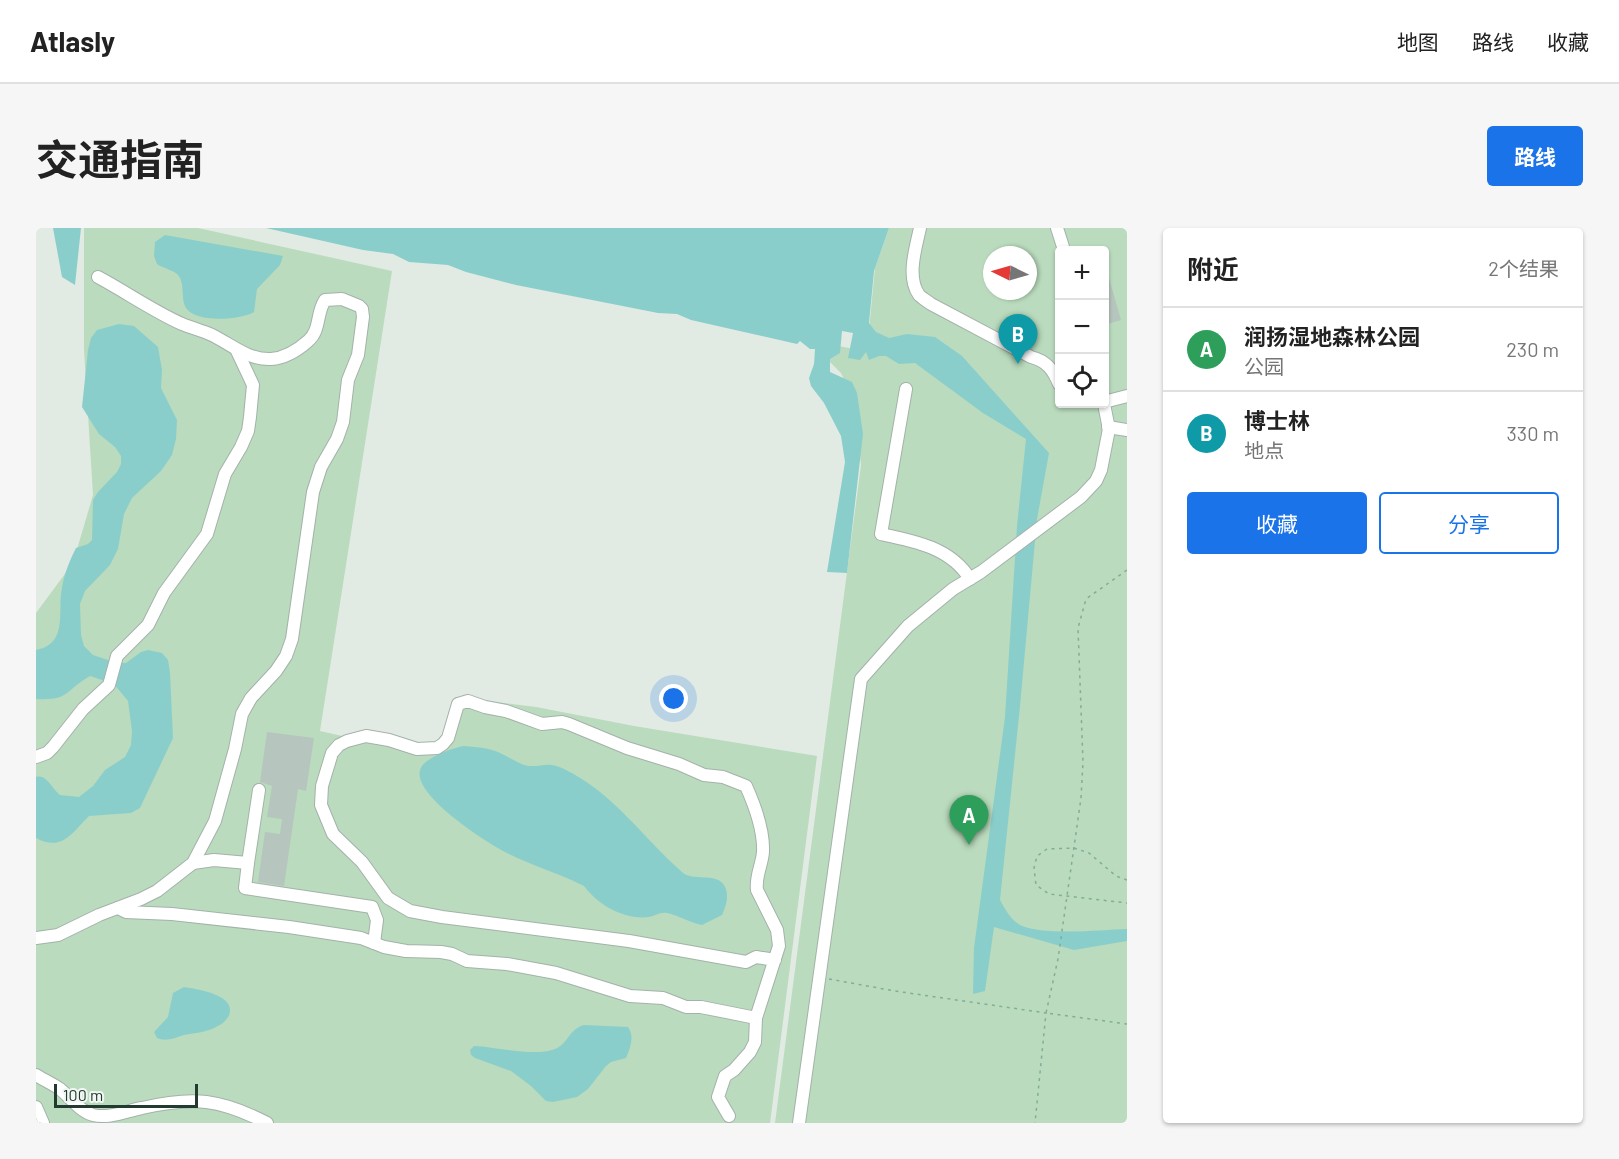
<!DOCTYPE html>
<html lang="zh">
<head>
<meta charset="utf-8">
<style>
  :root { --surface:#fff; --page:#f6f6f6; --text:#222; --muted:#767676; --line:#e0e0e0; --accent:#1a73e8 }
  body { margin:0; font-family:Barlow,"Noto Sans SC",sans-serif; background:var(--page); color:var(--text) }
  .controls { position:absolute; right:18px; top:18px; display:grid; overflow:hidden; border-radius:6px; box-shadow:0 2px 4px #0004 }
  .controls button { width:54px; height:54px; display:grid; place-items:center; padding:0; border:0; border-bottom:2px solid var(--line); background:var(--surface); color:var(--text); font:30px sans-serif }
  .compass { position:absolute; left:947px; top:18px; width:54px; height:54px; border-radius:50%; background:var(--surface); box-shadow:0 2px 4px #0004; rotate:275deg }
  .scale { position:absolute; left:18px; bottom:15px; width:144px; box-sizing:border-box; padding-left:6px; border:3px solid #223a2f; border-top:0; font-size:16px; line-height:21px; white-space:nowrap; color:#223a2f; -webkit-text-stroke:4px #f1f7f3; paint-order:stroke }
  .you { position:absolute; left:638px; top:471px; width:21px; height:21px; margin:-15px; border:4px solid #fff; border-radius:50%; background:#1a73e8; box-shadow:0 0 0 9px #1a73e833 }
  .badge { display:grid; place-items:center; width:39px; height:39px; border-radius:50%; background:var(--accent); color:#fff; font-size:20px; font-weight:700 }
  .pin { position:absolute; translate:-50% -50px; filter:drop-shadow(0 2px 3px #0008) }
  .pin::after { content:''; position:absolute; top:32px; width:21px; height:18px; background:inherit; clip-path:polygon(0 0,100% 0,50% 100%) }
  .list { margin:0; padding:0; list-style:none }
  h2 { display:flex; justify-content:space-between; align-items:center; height:78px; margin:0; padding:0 24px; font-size:26px }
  h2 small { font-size:20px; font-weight:400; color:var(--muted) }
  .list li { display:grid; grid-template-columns:39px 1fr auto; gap:18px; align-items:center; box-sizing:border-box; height:84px; padding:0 24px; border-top:2px solid var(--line) }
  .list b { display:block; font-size:22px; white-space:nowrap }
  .list p { margin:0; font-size:20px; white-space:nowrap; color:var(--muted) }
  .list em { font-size:20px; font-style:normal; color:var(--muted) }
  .actions { display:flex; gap:12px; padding:18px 24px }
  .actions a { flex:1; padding:14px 0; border:2px solid var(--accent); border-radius:6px; text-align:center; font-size:21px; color:var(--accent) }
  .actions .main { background:var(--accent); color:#fff }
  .icon { flex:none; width:33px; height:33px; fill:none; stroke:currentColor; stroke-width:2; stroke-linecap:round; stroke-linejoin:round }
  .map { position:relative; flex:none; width:1091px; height:895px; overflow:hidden; border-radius:6px }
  header { display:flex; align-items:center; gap:36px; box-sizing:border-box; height:84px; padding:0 30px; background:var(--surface); border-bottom:2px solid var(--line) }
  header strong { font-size:28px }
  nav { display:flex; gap:33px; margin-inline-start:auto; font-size:21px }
  .intro { display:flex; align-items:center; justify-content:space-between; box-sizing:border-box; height:144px; padding:0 36px }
  h1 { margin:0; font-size:42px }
  .button { padding:15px 27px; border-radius:6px; background:var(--accent); color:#fff; font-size:21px; font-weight:700 }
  main { display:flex; gap:36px; padding:0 36px }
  aside { flex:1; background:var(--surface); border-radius:6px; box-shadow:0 2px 4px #0004 }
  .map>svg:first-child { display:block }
  .green { fill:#badbbd; fill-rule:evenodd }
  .water { fill:#8acecb }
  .building { fill:#b6c5bd }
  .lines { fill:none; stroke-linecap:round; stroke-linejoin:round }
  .minor-casing { stroke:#a4b2aa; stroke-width:14 }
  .path { stroke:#82ad97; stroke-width:1.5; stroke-dasharray:3 4.5; stroke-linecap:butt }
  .minor { stroke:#fff; stroke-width:12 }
</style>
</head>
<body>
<header>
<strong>Atlasly</strong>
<nav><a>地图</a><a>路线</a><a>收藏</a></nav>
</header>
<div class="intro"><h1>交通指南</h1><a class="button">路线</a></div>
<main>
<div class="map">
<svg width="1091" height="895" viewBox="0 0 1091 895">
  <rect width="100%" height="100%" fill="#e1ebe4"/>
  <g class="green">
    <path d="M 48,0 L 162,0 L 356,43 L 284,503 L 368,522 L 407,520 L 419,469 L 500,479 L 598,498 L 781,528 L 734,895 L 0,895 L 0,385 L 37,335 L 57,267 L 48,122 Z"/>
    <path d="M 853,0 L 1091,0 L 1091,895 L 739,895 L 825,237 L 818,172 L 805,145 L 792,132 L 803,118 L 822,122 L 832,112 L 839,40 ZM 1023,22 L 1068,22 L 1068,176 L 1023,176 ZM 956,27 L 992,27 L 992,63 L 956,63 Z"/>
  </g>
  <g class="water">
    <path d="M 17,0 L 45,0 L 39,57 L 26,49 Z"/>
    <path d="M 230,0 L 853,0 L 838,43 L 833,95 L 840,104 L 853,110 L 871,106 L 899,109 L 926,128 L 1013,225 L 1001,291 L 984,478 L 964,672 C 969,681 975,692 984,697 C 1007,708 1065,702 1091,701 L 1091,713 L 1038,722 L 958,699 L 949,763 L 937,766 L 938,720 L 969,489 L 981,298 L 990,211 L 947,185 L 879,135 L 863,136 L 850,128 L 843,128 L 833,132 L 830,124 L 824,132 L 812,130 L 817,105 L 806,103 L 804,125 L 794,131 L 794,144 L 816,154 L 821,165 L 827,206 L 811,345 L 791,344 L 809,234 L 805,208 L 788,175 L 775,158 L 773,150 L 778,136 L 779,121 L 774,121 L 764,113 L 761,116 L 655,92 L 641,86 L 622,85 L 480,57 L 430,44 L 412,37 L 373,34 L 357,26 L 327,22 Z"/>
    <path d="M 129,7 L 247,28 L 244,37 L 221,61 L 218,84 C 205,92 157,96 149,78 C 145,69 149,53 141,46 C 136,42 127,40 121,36 L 118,28 L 119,14 Z"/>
    <path d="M 83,96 L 98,98 L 122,119 L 126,142 L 125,160 L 141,192 L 140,211 L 136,227 L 125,243 L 96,270 L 88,286 L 82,321 L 74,337 L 49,363 L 44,376 L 45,407 L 48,418 L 57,427 L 81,435 L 90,435 L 105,424 L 112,422 L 126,425 L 132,432 L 134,445 L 137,510 L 104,580 L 95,585 L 53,588 C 36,605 26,624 0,610 L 0,549 C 11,546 16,561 24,567 L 43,569 L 57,558 L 69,542 L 89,529 L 95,517 L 96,503 L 92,473 L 78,456 L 54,448 C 29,462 34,473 0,471 L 0,422 C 33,416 21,383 26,360 C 28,346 34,332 40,320 L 52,316 L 56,312 L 57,272 L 62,264 L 81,244 L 85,236 L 85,228 L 79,219 L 63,206 L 46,179 L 52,122 L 55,110 L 61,102 Z"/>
    <path d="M 427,518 C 438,519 449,519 459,523 C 469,526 483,537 493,538 C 507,539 511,533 528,541 C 578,565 606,609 646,644 C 657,654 679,644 688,657 C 694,667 690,678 686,687 L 666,697 C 654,695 642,687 631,685 C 624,684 619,688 613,689 C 588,692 562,677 548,658 C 523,645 496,638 471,625 C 453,616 368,563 386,538 C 392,529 417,520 427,518 Z"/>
    <path d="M 148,759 C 161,761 194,766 194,782 C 194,790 187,796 180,799 C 171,804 159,805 148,807 C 139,810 130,814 121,810 L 118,804 L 132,789 L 137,765 Z"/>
    <path d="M 548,797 L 592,799 C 599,809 594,820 590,830 L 575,834 L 570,838 L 552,861 L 541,869 L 517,874 L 510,873 L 495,858 L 475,843 L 439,830 L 435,827 L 434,822 L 438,818 C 462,819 498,829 519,821 C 532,816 533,801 548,797 Z"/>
  </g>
  <g class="building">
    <path d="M 1068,43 L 1071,43 L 1085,92 L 1068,97 Z"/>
    <path d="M 231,504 L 278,510 L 270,563 L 262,561 L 248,658 L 222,654 L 229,604 L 244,606 L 246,591 L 231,589 L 236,558 L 224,554 Z"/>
  </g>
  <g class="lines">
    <g class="minor-casing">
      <g id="minor">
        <path d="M 884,0 C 880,19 870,49 883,67 C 886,70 891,73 895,76 L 995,129 C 1011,133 1017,142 1023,156"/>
        <path d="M 1021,0 L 1028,22"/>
        <path d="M 870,161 L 845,306 C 879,313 915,320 934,351"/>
        <path d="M 1068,174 L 1091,168"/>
        <path d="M 1072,199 L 1091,202"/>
        <path d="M 0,529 L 11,525 L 17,519 L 47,481 L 73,457 L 81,428 L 112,397 L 128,365 L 171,306 L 189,246 L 205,219 L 212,203 L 214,189 L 217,157 L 201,123"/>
        <path d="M 157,635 L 178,632 L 212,635 L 209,660 L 336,679 L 341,692 L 338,715"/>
        <path d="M 212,635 L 223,562"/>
        <path d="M 82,680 L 90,684 L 136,686 L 253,699 L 325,710 L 348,719 L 370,723 L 405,724 L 416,726 L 431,733 L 471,736 L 520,745 L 594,768 L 627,770 L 650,779 L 665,779 L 720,790"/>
        <path d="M 0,710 L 22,707 L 63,687 L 105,671 L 121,663 L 157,635 L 179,593 L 199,521 L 206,486 L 215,470 L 240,443 L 250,428 L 256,411 L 277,264 L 285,239 L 301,211 L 307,194 L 312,152 L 322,127 L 327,89 L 326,81 L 323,78 L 306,71 L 289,72 C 280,85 285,102 272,113 C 262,122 249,130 235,131 C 212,132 196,117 176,107 C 167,103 156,100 146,96 C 117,83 90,64 62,49"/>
        <path d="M 0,847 C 8,852 17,856 24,861 C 34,869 43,883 57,887 C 73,891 90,883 106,880 C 158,868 184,871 231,895"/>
        <path d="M 0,879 L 7,895"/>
        <path d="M 693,888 L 682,869 L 689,848 L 698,842 L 714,824 L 719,814 L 720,790 L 743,718 L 741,702 L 721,662 C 719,649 726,637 727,624 C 728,602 719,578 710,558 L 687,549 L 668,547 L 643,536 L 591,520 L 533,496 L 526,494 L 506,496 L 470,483 L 449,479 L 432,473 L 422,476 L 412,510 L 407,516 L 401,520 L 381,521 L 353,512 L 330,508 L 311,513 L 303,517 L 296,525 L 286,558 L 285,577 L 297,606 L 326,634 L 352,670 L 374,683 L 406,689 L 593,713 L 710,734 L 720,729 L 739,732"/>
        <path d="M 763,895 L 825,451 L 872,398 L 917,361 L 945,344 L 1045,269 L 1060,253 L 1065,242 L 1073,201 L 1068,176"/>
      </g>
    </g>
    <g class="path">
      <path d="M 1091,342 L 1050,371 L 1042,400 L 1047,534 L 1045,570 L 1022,731 L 1010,785 L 1091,796"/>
      <path d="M 1091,652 L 1080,648 L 1053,625 L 1038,620 L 1011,621 L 1001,628 L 998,640 L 1000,657 L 1013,666 L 1091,675"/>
      <path d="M 793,751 L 859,763 L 1010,785 L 999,895"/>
    </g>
    <use href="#minor" class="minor"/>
  </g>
</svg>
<div class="controls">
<button>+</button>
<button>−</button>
<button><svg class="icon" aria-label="locate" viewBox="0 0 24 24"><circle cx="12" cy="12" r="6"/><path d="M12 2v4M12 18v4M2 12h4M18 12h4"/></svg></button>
</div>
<svg class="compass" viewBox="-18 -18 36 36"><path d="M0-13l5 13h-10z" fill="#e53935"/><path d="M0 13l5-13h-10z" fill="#767676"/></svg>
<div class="scale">100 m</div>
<div class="you"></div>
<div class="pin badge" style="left:933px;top:617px;background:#2e9e5b">A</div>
<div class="pin badge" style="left:982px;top:136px;background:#0f9aa8">B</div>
</div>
<aside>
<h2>附近<small>2个结果</small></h2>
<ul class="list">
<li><span class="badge" style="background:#2e9e5b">A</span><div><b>润扬湿地森林公园</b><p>公园</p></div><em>230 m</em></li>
<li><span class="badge" style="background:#0f9aa8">B</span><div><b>博士林</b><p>地点</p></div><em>330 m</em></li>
</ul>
<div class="actions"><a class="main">收藏</a><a>分享</a></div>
</aside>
</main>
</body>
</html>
